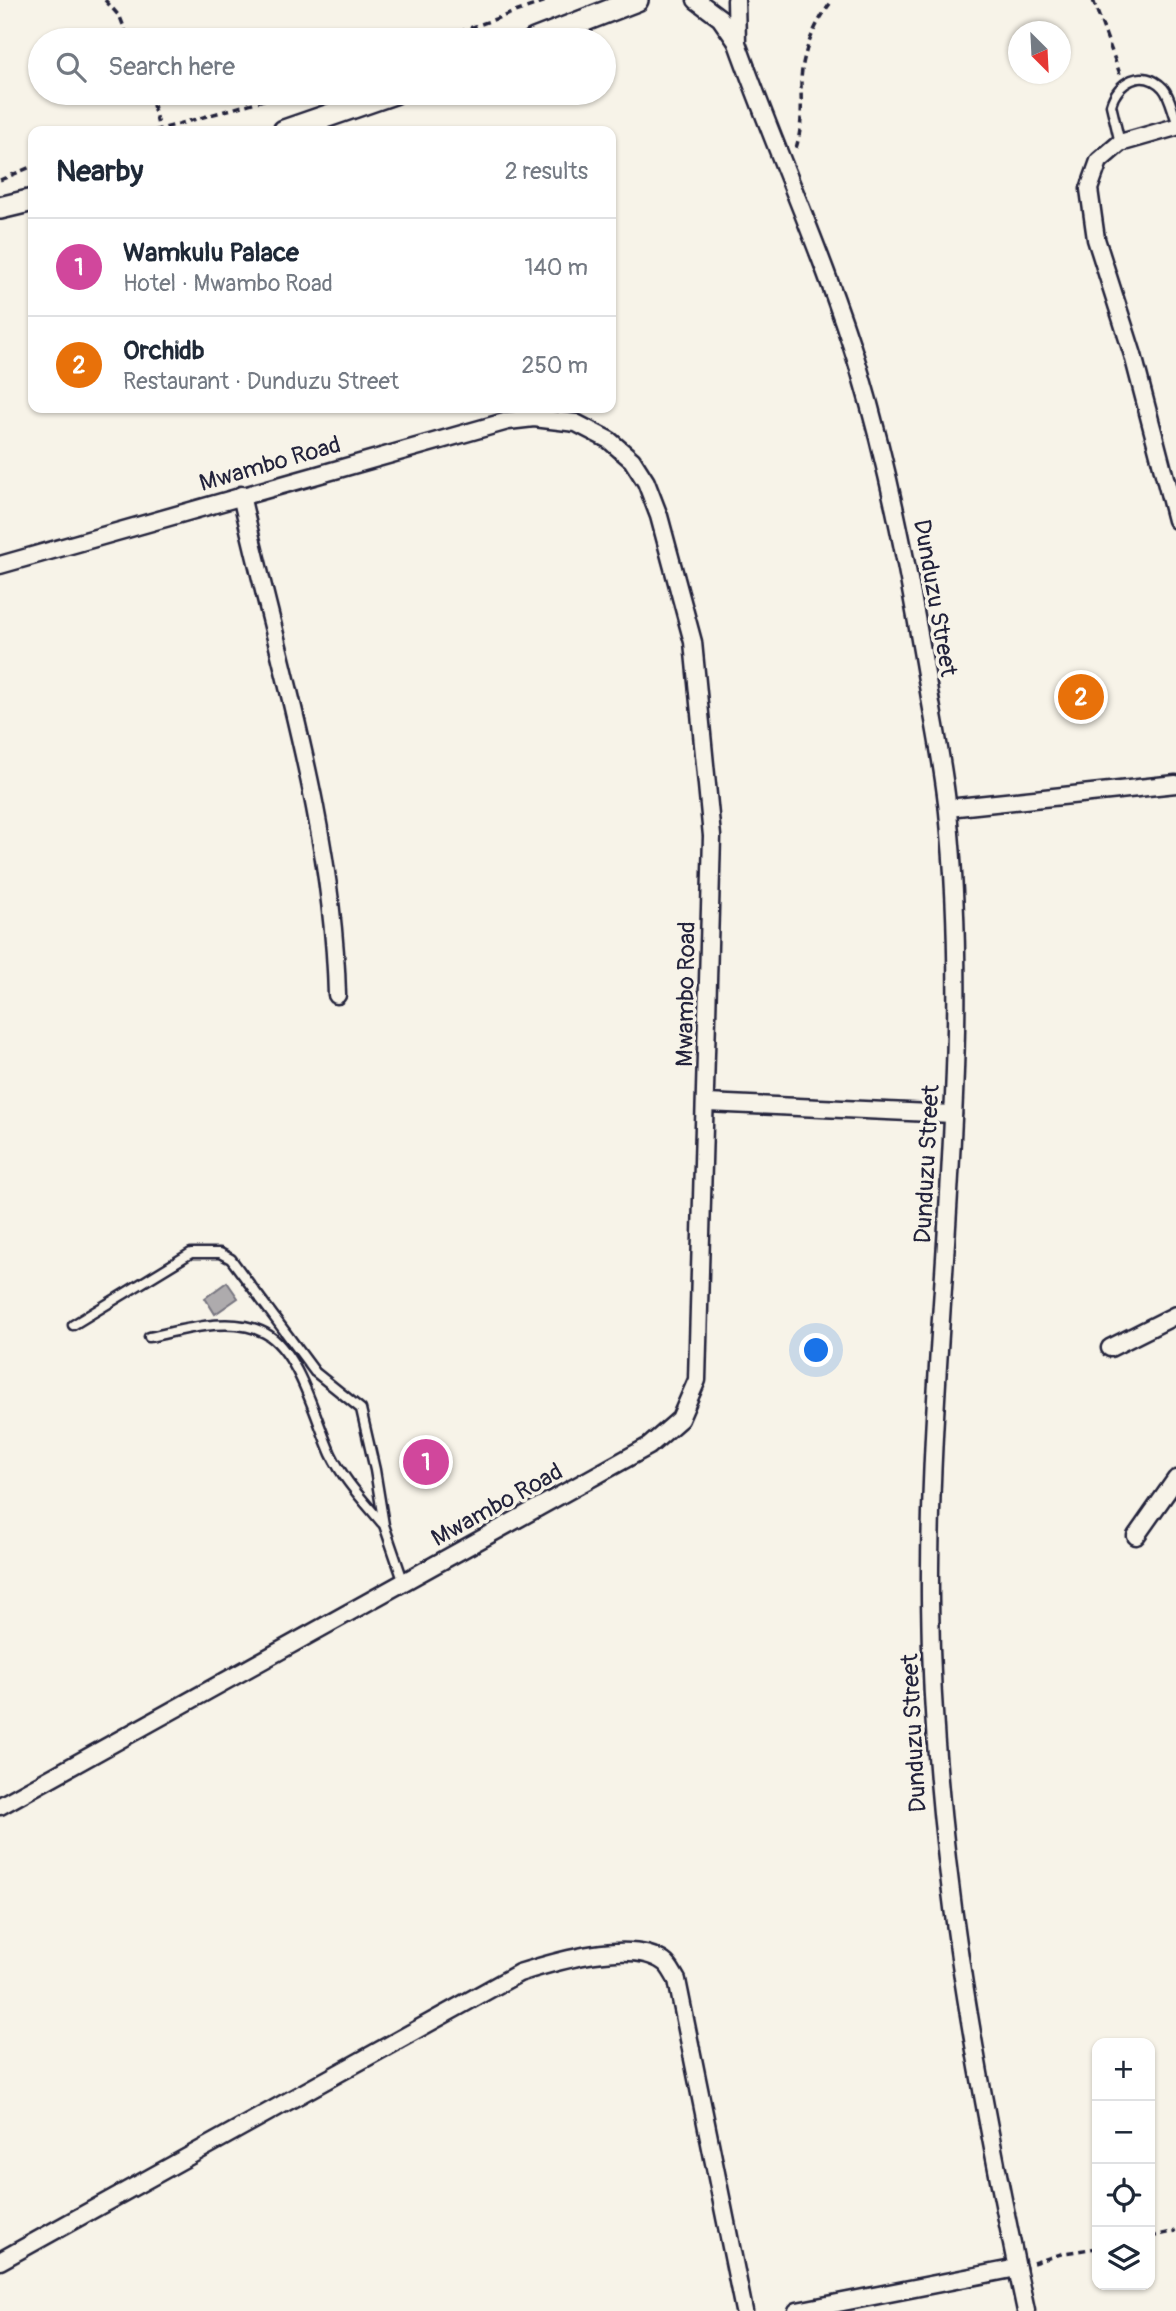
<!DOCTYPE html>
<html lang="en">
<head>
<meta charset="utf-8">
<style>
  :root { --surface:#fff; --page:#f6f6f7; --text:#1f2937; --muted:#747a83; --line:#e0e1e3; --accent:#22223b }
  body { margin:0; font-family:Pangolin,sans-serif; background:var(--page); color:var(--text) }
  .controls { position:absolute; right:21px; bottom:21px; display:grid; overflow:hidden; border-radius:14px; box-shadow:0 2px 5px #0004 }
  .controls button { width:63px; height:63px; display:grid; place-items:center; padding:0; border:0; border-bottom:2px solid var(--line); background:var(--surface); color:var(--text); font:35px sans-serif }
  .compass { position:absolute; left:1008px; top:21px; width:63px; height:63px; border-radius:50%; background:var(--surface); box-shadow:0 2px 5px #0004; rotate:156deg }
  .you { position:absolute; left:817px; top:1351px; width:24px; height:24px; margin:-18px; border:5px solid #fff; border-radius:50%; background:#1a73e8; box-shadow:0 0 0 10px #1a73e833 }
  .badge { display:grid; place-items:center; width:46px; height:46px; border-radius:50%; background:var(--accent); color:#fff; font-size:23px; font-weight:700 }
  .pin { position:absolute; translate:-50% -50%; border:4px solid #fff; box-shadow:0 2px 7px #0006 }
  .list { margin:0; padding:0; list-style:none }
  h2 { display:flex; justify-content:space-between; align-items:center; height:91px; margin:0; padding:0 28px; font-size:30px }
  h2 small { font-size:23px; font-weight:400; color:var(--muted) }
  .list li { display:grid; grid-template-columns:46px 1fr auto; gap:21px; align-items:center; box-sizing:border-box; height:98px; padding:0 28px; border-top:2px solid var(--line) }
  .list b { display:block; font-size:26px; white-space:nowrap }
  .list p { margin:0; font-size:23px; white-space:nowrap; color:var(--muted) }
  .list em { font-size:23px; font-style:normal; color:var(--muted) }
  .icon { flex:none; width:38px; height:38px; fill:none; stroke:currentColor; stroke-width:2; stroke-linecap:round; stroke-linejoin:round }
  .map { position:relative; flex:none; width:1176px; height:2311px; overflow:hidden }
  .search { position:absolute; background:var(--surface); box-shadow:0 2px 5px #0004; left:28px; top:28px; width:588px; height:77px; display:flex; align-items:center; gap:18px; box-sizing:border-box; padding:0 24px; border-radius:38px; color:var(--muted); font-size:26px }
  .panel { position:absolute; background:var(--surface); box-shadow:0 2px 5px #0004; left:28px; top:126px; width:588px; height:287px; border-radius:14px }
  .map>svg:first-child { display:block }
  .water { fill:#aeabad; stroke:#76747f; stroke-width:2 }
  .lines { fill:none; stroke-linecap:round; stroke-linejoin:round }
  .lane-casing { stroke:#22223b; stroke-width:13 }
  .street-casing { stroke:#22223b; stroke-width:21 }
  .secondary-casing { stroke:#22223b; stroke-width:26 }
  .path { stroke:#22223b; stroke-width:3.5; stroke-dasharray:7 5; stroke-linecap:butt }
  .lane { stroke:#f7f3e8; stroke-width:8 }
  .street { stroke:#f7f3e8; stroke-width:16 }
  .secondary { stroke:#f7f3e8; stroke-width:21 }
  .labels { text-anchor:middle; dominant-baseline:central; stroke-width:7; stroke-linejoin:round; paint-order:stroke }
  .street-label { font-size:24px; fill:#22223b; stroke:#f7f3e8 }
</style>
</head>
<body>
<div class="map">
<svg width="1176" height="2311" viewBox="0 0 1176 2311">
  <rect width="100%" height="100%" fill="#f7f3e8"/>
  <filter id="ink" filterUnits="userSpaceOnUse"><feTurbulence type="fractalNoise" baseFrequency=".0143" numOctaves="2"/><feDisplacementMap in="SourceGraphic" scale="14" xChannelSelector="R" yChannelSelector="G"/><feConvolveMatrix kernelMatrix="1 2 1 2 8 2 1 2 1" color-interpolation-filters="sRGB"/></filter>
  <g filter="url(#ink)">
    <path class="water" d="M 227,1282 L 238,1298 L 215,1314 L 205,1298 Z"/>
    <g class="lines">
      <g class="lane-casing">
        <g id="lane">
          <path d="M 1120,143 L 1111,105 C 1117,82 1143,67 1163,88 C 1170,96 1172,109 1176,119"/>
          <path d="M 73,1325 L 191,1253 L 220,1253 L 231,1259 L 315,1372 L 361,1409 L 375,1470 L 384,1525 L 404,1583"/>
          <path d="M 149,1337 C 183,1330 232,1315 265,1333 C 299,1351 316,1421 331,1454 C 343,1479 364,1501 382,1523"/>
        </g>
      </g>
      <g class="street-casing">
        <g id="street">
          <path d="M 696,0 L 720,18 L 736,41"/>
          <path d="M 736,0 L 737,43 C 776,152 825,258 859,369 C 890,473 910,579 928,686 C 935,728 944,770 948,812 C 975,1074 928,1337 930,1600 C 932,1841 976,2076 1026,2311"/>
          <path d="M 1176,127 L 1120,143 L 1099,161 L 1089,189 L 1096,239 L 1133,355 L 1176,520"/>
          <path d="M 241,495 C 278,660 333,825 337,995"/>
          <path d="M 0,565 L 508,421 L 534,418 L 576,423 L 609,440 L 632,460 L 646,482 L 659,516 L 693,642 L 712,836 L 697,1380 L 680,1419 L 649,1446 L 0,1806"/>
          <path d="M 948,808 L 1176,784"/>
          <path d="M 707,1103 L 953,1114"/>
          <path d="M 1110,1348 L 1176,1315"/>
          <path d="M 1136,1536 L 1176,1479"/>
          <path d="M 0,2261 L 519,1973 C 554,1962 632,1938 664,1962 C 670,1966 673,1974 677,1980 L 744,2311"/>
          <path d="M 797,2311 L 1017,2268"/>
        </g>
      </g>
      <g class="secondary-casing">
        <g id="secondary">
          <path d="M 534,40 L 637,0"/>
          <path d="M 284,131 L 394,93"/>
          <path d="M 0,208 L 33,200"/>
        </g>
      </g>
      <g class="path">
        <path d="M 105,0 L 120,17 L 129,40"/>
        <path d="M 1093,0 L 1120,74"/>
        <path d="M 436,40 L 549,0"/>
        <path d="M 150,93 L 159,129"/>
        <path d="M 154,131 L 288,93"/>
        <path d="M 796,148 C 803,126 801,104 801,81 C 802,53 815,22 833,0"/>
        <path d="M 0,180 L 33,166"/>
        <path d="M 1150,2237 L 1176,2231"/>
        <path d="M 1033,2263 L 1064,2253 L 1097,2248"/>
      </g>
      <use href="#lane" class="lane"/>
      <use href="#street" class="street"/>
      <use href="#secondary" class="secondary"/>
    </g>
  </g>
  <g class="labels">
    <g class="street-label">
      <text transform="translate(270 464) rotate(-16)">Mwambo Road</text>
      <text transform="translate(935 598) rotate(80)">Dunduzu Street</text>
      <text transform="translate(686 994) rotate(-89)">Mwambo Road</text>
      <text transform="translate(927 1164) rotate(-87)">Dunduzu Street</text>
      <text transform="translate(497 1505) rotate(-29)">Mwambo Road</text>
      <text transform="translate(914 1733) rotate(-93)">Dunduzu Street</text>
    </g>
  </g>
</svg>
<div class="controls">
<button>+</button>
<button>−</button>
<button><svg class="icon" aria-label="locate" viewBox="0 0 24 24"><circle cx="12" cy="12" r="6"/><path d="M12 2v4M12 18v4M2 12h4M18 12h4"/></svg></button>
<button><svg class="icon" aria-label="layers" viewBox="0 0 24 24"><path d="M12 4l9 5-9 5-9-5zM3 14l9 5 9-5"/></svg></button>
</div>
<svg class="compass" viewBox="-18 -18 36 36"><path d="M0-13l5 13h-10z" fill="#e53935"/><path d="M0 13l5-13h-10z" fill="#747a83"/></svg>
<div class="you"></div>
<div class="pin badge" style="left:426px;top:1462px;background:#d1479c">1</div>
<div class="pin badge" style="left:1081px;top:697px;background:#e8710a">2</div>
<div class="search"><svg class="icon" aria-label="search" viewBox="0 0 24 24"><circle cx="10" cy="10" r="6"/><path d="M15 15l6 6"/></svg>Search here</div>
<section class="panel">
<h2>Nearby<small>2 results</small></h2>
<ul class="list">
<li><span class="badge" style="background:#d1479c">1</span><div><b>Wamkulu Palace</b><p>Hotel · Mwambo Road</p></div><em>140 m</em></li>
<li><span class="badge" style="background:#e8710a">2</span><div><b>Orchidb</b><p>Restaurant · Dunduzu Street</p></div><em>250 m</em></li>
</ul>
</section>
</div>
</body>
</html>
